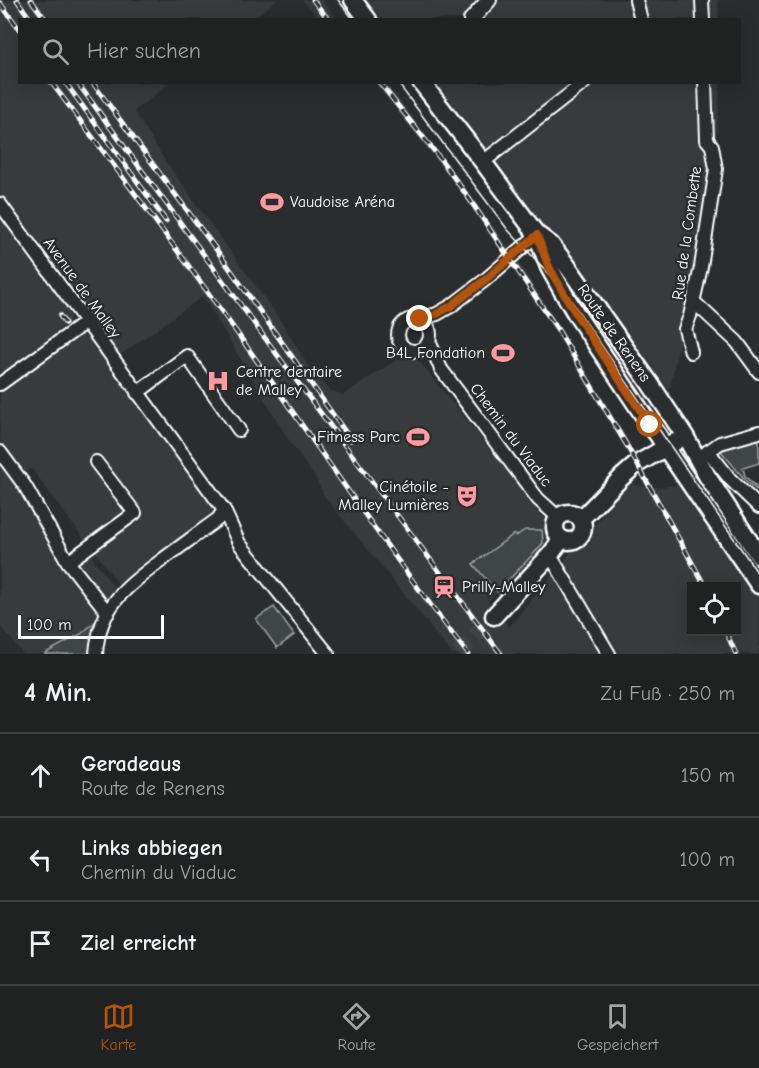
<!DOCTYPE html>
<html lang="de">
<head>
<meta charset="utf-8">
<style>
  :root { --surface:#202222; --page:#2d2f2f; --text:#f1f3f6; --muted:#a2a4a5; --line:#3d3f40; --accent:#b45309 }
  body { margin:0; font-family:"Comic Neue",sans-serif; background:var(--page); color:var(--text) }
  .controls { position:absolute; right:18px; bottom:18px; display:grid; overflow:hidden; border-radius:0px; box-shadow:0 3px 15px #0003 }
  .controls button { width:54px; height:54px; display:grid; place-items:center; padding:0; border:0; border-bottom:2px solid var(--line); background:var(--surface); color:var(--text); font:30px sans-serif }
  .scale { position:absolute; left:18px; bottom:15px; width:146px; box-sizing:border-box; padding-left:6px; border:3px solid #fff; border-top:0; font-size:16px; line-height:21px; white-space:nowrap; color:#fff; -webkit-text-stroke:4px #2a2d2e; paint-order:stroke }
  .stop { position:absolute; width:18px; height:18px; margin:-14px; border:4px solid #b45309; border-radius:50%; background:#fff }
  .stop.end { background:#b45309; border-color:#fff; box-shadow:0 2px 6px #0008 }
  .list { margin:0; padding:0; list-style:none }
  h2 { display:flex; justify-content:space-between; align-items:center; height:78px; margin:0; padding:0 24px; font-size:26px }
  h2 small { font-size:20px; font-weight:400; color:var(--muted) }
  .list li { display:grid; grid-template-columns:39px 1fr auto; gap:18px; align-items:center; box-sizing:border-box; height:84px; padding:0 24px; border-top:2px solid var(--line) }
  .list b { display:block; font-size:22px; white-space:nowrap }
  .list p { margin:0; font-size:20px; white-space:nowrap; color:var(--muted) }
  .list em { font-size:20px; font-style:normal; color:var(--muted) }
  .icon { flex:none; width:33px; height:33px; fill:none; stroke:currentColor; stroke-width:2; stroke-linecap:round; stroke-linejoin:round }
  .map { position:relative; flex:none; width:759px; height:654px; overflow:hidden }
  .search { position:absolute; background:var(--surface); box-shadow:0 3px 15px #0003; left:18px; right:18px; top:18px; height:66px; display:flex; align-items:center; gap:15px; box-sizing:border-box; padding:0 21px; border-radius:0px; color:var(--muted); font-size:22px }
  .sheet { height:330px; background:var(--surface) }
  nav { display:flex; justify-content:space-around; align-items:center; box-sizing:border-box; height:84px; border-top:2px solid var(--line); background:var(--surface); font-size:16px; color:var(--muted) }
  nav a { display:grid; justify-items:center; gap:3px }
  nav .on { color:var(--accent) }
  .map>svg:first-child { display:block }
  .built { fill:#373a3b; fill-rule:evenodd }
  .green { fill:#414445; stroke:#a0a2a2; stroke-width:1.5 }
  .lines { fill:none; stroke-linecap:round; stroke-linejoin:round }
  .secondary-tunnel { stroke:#3f4243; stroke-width:16; stroke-dasharray:16 8; stroke-linecap:butt }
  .minor-casing { stroke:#fff; stroke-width:16 }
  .tertiary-casing { stroke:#fff; stroke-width:18 }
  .secondary-casing { stroke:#fff; stroke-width:21 }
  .minor { stroke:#2a2d2e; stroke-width:12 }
  .tertiary { stroke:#2a2d2e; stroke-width:14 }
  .secondary { stroke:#2a2d2e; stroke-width:16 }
  .tram { stroke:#fff; stroke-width:1.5 }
  .rail-casing { stroke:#fff; stroke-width:5 }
  .rail { stroke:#2a2d2e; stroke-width:3; stroke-dasharray:9; stroke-linecap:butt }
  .route { stroke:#b45309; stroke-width:8 }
  .labels { text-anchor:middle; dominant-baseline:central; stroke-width:5; stroke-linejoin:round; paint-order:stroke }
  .poi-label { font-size:16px; fill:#fff; stroke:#2a2d2e; text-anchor:start }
  .street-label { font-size:16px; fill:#fff; stroke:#2a2d2e }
</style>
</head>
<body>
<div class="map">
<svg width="759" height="654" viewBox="0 0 759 654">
  <rect width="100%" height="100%" fill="#2a2d2e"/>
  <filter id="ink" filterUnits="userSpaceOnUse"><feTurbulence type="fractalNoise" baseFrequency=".0167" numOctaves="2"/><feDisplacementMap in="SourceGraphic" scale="12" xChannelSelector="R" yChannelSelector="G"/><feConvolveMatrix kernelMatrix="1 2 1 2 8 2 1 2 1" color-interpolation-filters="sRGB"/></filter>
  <g filter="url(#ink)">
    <g class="built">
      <path d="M 0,0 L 277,0 L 252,19 L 20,20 L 20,82 L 170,83 L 134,111 L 166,162 L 281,321 L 307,364 L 327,388 L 330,390 L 343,395 L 398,359 L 408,357 L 419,361 L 545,518 L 548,527 L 548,545 L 488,601 L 509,627 L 628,484 L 641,486 L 659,487 L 679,485 L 685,487 L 759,597 L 759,654 L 452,654 L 326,498 L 314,476 L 291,444 L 203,296 L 119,356 L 0,197 ZM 692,586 L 736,586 L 736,632 L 692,632 Z"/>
      <path d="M 302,0 L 323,0 L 337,19 L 320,19 Z"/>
      <path d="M 363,0 L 718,0 L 719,19 L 379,19 Z"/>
      <path d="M 375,83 L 386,83 L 423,131 L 506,244 L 561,328 L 629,442 L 623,446 L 555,332 L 462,194 L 438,162 Z"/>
      <path d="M 429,83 L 720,83 L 716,152 L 712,164 L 703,233 L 670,387 L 661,390 Z"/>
      <path d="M 0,217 L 70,313 L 70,321 L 68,327 L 62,333 L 0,378 Z"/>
      <path d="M 85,336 L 93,339 L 213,506 L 214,511 L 212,517 L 119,585 L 93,549 L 86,542 L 31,468 L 23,473 L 0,441 L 0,392 L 77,337 Z"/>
      <path d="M 0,462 L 76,561 L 89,553 L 115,589 L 109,597 L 94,623 L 81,634 L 44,654 L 23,654 L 0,626 Z"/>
    </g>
    <g class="green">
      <path d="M 759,439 L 759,463 L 743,468 L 745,476 L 759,490 L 759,492 L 747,482 L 720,450 Z"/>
      <path d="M 525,530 L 542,530 L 543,543 L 538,549 L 497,592 L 473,564 L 514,534 L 516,536 Z"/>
      <path d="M 274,607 L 294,635 L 277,648 L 256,619 Z"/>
      <path d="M 94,623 L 89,654 L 44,654 L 81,634 Z"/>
    </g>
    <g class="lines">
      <path class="secondary-tunnel" d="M 458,654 L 494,616"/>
      <g class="minor-casing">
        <g id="minor">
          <path d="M 636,0 L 641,20"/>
          <path d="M 702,0 L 703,20"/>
          <path d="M 483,162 L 585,82"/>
          <path d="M 0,204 L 224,510 L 239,543 L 328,654"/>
          <path d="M 694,302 L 737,342 L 759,372"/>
          <circle cx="414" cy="335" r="16"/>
          <path d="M 420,319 L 437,314 L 451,306 L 485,280 L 537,235"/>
          <path d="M 429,341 L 441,369 L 529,487 L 538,499 L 559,518"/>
          <path d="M 691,352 L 685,329 L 690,316 L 701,267 L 716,169 L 712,146 L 707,140 L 705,82"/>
          <path d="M 0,384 L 86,322"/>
          <path d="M 137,393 L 187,356 L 239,430"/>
          <path d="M 708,451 L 730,479 L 759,507"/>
          <path d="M 0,452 L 25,486 L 68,562 L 135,513 L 96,462"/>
          <path d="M 703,455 L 720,443 L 759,432"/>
          <path d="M 550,555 L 609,654"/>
          <path d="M 68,562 L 108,613"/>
          <path d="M 96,654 C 99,604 130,584 166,557 C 184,544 201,531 218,519 L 224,510"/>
        </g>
      </g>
      <g class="tertiary-casing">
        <path id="tertiary" d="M 471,20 L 489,0"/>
      </g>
      <g class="secondary-casing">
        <g id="secondary">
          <path d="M 353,0 L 368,20"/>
          <path d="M 421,82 L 483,162 L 537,235 L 549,267 L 563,292 L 578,317 L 650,425 L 658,435 L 665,447 L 759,585"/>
          <path d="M 539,236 L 551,245 L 568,267 L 649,382 L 685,436 L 707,476 L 759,556"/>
          <circle cx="569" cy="527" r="14"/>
          <path d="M 581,519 L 622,477 L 637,464 L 675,442"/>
          <path d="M 494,616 L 550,555 L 562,539"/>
        </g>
      </g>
      <use href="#minor" class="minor"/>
      <use href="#tertiary" class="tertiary"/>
      <use href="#secondary" class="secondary"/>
      <g class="tram">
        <path d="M 338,0 L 354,20"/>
        <path d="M 397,82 L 508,230 L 550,275 L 573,304 L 759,575"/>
      </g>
      <g class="rail-casing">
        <g id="rail">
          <path d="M 17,0 L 31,20"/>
          <path d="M 31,0 L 46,20"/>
          <path d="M 313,0 L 329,20"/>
          <path d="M 0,3 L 20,30"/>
          <path d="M 51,82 C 115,167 179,251 240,337 C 316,444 388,551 468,654"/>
          <path d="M 65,82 L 166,221"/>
          <path d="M 77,82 L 284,364 L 501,654"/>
          <path d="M 92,82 L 218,252 L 351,440"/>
          <path d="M 379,82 L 439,157 L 468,197 L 558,330 L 626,444 L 705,586"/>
          <path d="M 60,316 L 65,323"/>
          <path d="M 726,632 L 736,654"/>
        </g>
      </g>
      <use href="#rail" class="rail"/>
    </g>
  </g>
  <g class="lines" filter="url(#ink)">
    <path class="route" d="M 420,319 L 437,314 L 451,306 L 485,280 L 537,235 L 549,267 L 563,292 L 578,317 L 650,425"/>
  </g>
  <defs>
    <g id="stadium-bare" transform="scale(1.8)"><path d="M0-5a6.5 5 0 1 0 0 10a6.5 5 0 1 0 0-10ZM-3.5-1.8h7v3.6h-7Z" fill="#ff9aa2" stroke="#2a2d2e" stroke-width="2.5" paint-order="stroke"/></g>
    <g id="hospital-bare" transform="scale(1.8)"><path d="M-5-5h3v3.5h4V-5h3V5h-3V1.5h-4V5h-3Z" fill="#ff9aa2" stroke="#2a2d2e" stroke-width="2.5" paint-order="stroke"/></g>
    <g id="theatre-bare" transform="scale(1.8)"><path d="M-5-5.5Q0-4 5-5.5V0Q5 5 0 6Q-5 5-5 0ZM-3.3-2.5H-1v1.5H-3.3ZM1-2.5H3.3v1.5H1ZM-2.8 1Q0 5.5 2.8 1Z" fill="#ff9aa2" stroke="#2a2d2e" stroke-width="2.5" paint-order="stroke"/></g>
    <g id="station-bare" transform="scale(1.8)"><path d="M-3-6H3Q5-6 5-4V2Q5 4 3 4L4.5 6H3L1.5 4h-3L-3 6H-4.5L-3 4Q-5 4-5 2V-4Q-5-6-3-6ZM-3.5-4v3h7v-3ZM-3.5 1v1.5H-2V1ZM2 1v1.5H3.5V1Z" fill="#ff9aa2" stroke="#2a2d2e" stroke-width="2.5" paint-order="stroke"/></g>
  </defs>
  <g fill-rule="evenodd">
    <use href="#stadium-bare" x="272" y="202"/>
    <use href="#stadium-bare" x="503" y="353"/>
    <use href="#hospital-bare" x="218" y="381"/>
    <use href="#stadium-bare" x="418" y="437"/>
    <use href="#theatre-bare" x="467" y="496"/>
    <use href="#station-bare" x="444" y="587"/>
  </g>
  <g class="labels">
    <g class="poi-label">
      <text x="290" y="202">Vaudoise Aréna</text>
      <text x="485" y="353" text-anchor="end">B4L Fondation</text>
      <text x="236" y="372">Centre dentaire<tspan x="236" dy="18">de Malley</tspan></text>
      <text x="400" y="437" text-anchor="end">Fitness Parc</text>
      <text x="449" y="487" text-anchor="end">Cinétoile -<tspan x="449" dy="18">Malley Lumières</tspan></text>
      <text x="462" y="587">Prilly-Malley</text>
    </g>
    <g class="street-label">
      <text transform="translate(687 233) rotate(-82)">Rue de la Combette</text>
      <text transform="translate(82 288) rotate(54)">Avenue de Malley</text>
      <text transform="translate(614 333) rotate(55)">Route de Renens</text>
      <text transform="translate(511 435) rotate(53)">Chemin du Viaduc</text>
    </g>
  </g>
</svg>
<div class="controls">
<button><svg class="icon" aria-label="locate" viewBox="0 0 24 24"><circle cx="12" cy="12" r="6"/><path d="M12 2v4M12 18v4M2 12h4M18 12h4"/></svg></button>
</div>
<div class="scale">100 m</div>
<div class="stop" style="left:650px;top:425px"></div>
<div class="stop end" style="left:420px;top:319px"></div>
<div class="search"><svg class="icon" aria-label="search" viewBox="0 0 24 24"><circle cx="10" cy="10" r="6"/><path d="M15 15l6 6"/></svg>Hier suchen</div>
</div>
<section class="sheet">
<h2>4 Min.<small>Zu Fuß · 250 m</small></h2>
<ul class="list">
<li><svg class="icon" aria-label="ahead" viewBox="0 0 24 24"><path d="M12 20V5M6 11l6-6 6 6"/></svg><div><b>Geradeaus</b><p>Route de Renens</p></div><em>150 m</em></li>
<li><svg class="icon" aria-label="left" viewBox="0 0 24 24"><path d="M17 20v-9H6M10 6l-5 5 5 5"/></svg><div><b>Links abbiegen</b><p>Chemin du Viaduc</p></div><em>100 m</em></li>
<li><svg class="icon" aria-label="arrive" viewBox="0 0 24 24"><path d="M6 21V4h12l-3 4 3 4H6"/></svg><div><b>Ziel erreicht</b></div></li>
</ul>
</section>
<nav>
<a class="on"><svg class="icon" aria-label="map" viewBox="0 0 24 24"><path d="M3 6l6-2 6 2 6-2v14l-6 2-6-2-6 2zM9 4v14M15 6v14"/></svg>Karte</a>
<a><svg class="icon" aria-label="directions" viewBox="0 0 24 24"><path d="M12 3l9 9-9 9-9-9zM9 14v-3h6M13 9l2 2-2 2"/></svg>Route</a>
<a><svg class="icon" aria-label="saved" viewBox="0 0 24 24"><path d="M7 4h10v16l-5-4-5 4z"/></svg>Gespeichert</a>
</nav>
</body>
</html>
